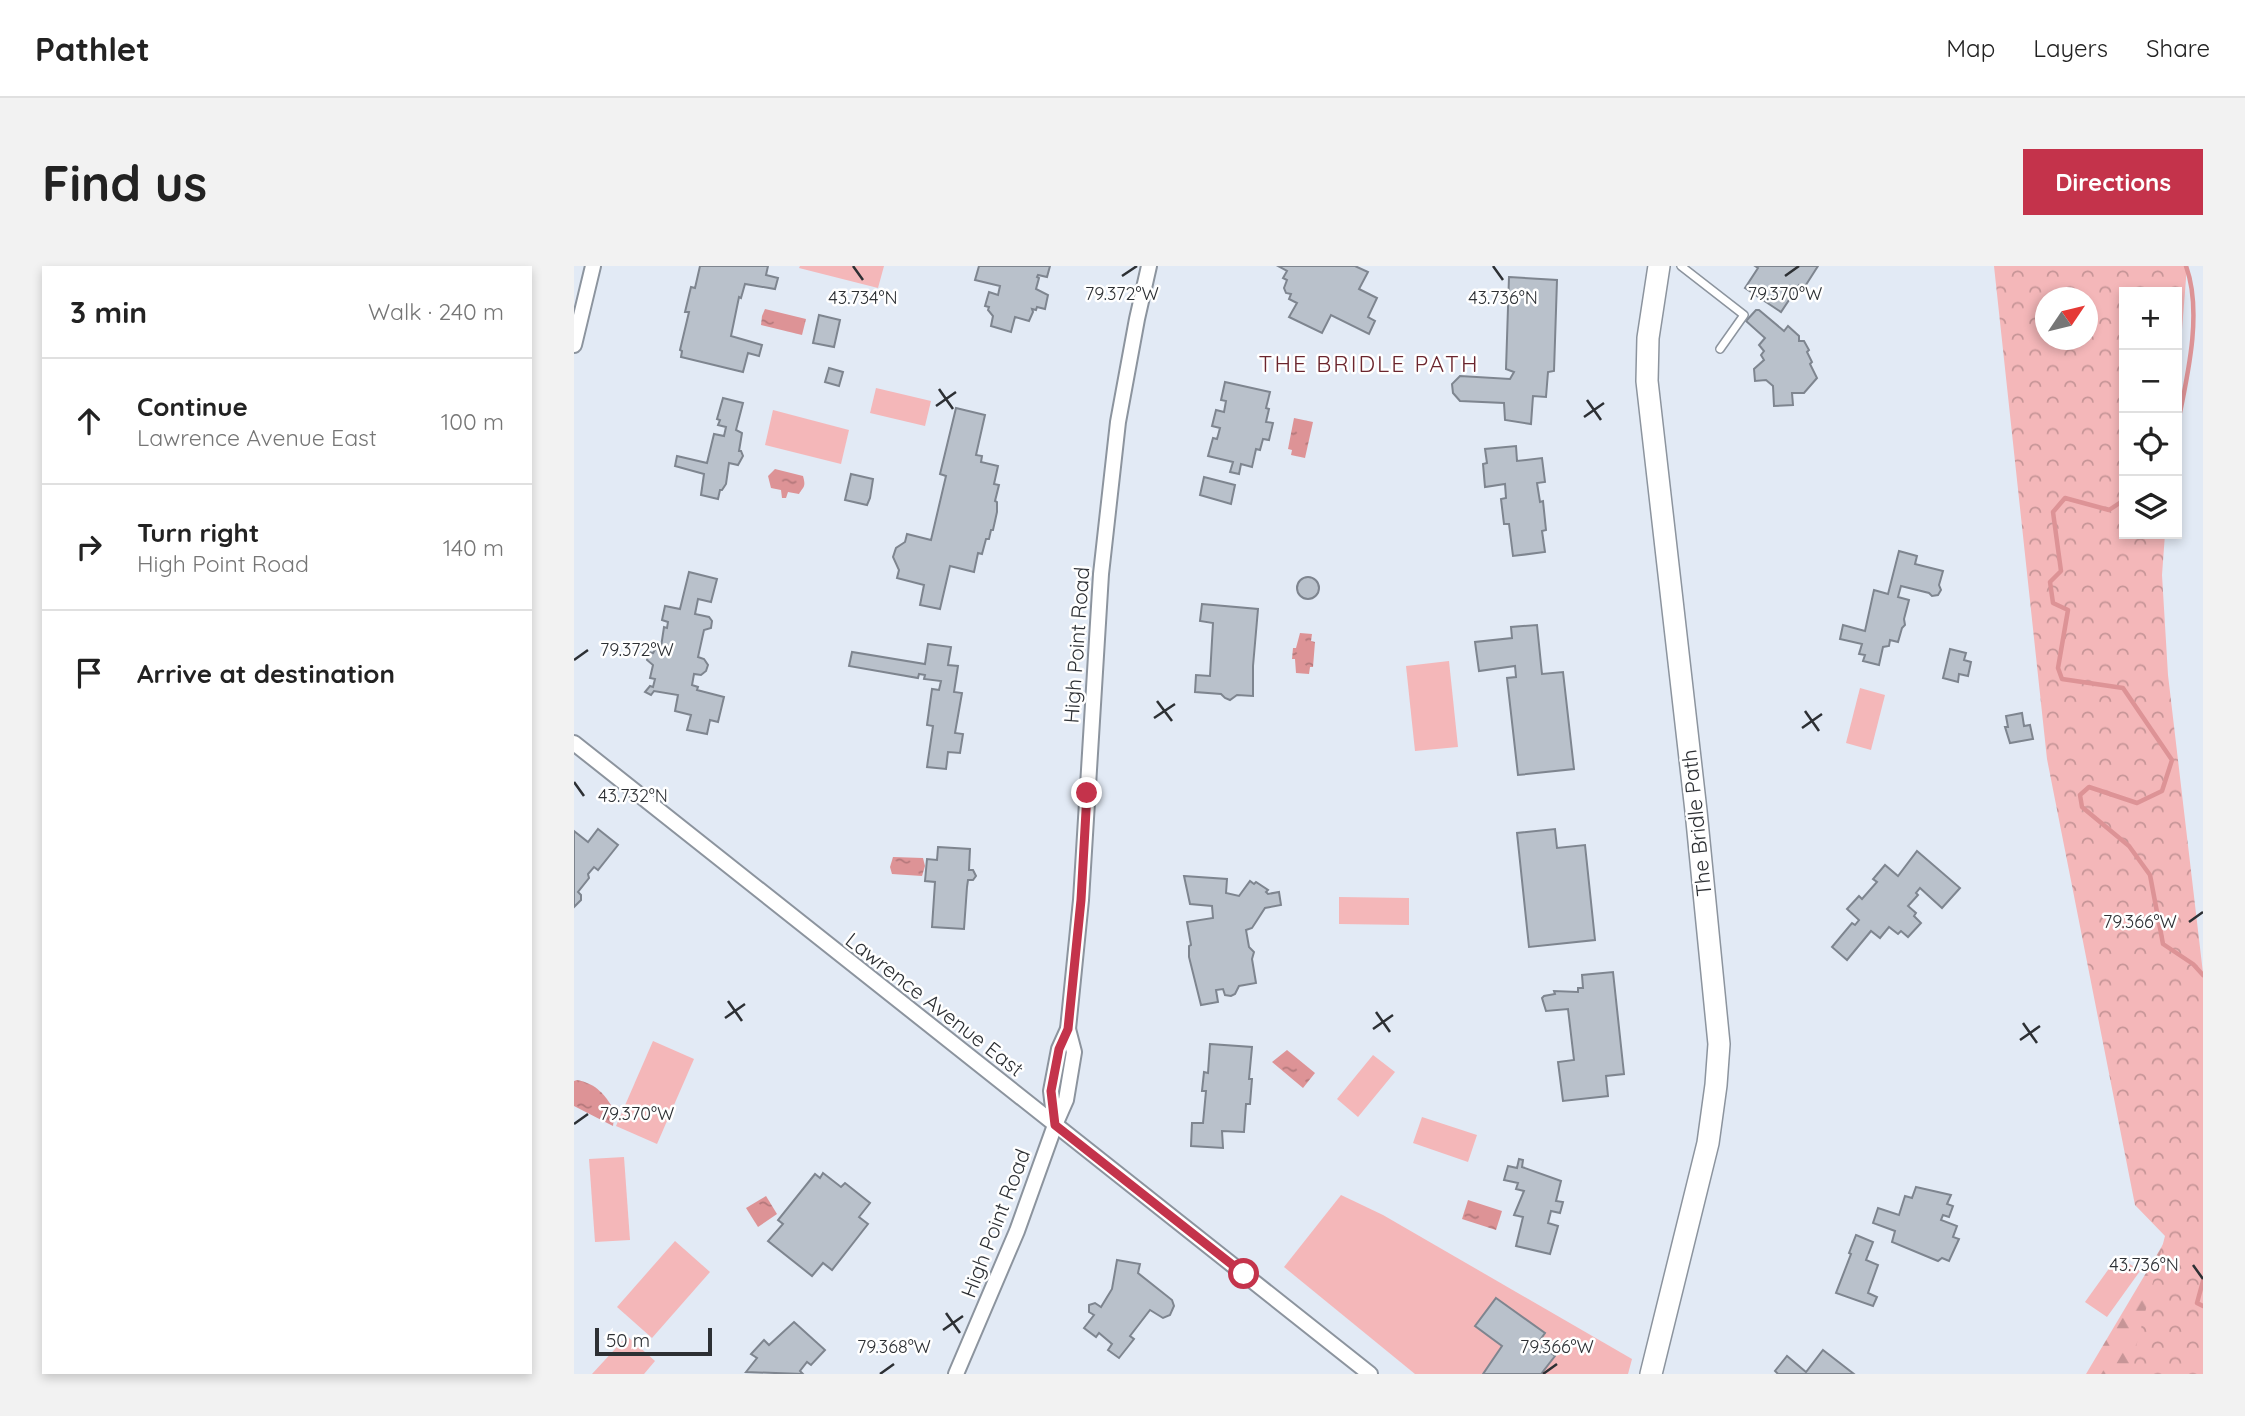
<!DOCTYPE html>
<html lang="en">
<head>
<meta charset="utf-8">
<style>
  :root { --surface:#fff; --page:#f2f2f2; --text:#222; --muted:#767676; --line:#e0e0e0; --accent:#c4334b }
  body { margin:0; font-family:Quicksand,sans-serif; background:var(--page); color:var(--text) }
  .controls { position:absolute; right:21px; top:21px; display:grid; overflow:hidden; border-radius:0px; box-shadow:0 4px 10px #0003 }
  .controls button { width:63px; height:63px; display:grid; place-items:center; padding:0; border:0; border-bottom:2px solid var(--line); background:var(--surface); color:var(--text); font:35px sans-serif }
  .compass { position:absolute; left:1461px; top:21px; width:63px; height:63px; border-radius:50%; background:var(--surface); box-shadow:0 4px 10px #0003; rotate:55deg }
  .scale { position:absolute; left:21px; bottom:18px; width:117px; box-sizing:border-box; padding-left:7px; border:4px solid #2d3034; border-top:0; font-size:19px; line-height:24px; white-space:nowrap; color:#2d3034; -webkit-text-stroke:5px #fff; paint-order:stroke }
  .stop { position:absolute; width:21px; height:21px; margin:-16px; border:5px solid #c4334b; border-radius:50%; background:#fff }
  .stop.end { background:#c4334b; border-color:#fff; box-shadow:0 2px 7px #0008 }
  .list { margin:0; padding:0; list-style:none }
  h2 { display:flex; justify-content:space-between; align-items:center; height:91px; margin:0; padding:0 28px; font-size:30px }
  h2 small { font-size:23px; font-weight:400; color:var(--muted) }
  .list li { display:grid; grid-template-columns:46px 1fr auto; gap:21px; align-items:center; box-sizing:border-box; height:126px; padding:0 28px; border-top:2px solid var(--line) }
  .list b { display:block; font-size:26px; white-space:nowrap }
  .list p { margin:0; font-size:23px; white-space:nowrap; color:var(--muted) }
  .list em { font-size:23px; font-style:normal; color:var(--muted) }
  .icon { flex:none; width:38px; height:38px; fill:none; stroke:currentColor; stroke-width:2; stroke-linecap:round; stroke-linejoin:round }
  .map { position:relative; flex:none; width:1629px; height:1108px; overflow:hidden; border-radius:0px }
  header { display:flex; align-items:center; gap:42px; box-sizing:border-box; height:98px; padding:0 35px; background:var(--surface); border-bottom:2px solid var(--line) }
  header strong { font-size:33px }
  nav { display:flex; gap:38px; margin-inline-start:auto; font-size:24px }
  .intro { display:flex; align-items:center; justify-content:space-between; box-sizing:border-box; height:168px; padding:0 42px }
  h1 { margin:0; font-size:49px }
  .button { padding:18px 32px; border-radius:0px; background:var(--accent); color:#fff; font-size:24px; font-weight:700 }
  main { display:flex; gap:42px; padding:0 42px }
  aside { flex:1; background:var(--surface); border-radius:0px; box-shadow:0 4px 10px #0003 }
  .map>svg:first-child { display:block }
  .green { fill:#f4b7b9 }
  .forest { fill:url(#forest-firs) }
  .park { fill:url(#park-crowns); fill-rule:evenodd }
  .water { fill:url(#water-ripples) }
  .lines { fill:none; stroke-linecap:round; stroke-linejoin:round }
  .stream { stroke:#dd9396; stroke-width:4.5 }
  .building { fill:#b9c1cb; stroke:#7e858f; stroke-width:2 }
  .lane-casing { stroke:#8c949e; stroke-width:10 }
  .street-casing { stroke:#8c949e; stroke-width:18 }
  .secondary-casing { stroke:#8c949e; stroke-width:24 }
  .lane { stroke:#fff; stroke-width:7 }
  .street { stroke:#fff; stroke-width:14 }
  .secondary { stroke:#fff; stroke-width:21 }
  .route { stroke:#c4334b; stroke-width:9 }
  .ticks { fill:none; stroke:#2d3034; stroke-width:2.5 }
  .labels { text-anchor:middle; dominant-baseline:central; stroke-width:5; stroke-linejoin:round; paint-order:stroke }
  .street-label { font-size:21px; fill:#2d3034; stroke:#fff }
  .neighbourhood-label { font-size:23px; letter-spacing:2px; fill:#6b252d; stroke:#fff }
  .ticks-label { font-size:18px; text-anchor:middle; fill:#2d3034; stroke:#fff; stroke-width:5; stroke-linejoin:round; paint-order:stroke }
</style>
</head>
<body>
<header>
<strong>Pathlet</strong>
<nav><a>Map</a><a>Layers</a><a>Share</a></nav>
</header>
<div class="intro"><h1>Find us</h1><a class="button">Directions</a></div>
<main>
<aside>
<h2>3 min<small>Walk · 240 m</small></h2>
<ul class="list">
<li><svg class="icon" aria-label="ahead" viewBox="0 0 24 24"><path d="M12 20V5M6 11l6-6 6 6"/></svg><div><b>Continue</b><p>Lawrence Avenue East</p></div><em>100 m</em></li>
<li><svg class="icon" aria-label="right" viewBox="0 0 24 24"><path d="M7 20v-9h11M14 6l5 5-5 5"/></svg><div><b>Turn right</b><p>High Point Road</p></div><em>140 m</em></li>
<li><svg class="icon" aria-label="arrive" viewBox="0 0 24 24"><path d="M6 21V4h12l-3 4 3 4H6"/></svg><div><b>Arrive at destination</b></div></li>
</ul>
</aside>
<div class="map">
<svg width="1629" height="1108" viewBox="0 0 1629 1108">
  <defs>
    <pattern id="forest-firs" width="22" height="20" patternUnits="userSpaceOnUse" patternTransform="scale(1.75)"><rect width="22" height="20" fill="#f4b7b9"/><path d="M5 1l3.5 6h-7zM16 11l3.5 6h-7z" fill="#c69597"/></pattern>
    <pattern id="park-crowns" width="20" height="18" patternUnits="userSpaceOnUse" patternTransform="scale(1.75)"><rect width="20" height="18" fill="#f4b7b9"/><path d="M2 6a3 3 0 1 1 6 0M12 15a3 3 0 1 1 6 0" fill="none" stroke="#c69597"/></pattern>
    <pattern id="water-ripples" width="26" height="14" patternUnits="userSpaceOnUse" patternTransform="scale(1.75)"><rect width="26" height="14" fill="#dd9396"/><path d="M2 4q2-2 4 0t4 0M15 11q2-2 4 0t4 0" fill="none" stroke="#b4787b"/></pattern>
  </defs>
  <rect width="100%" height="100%" fill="#e2eaf5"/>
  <g class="green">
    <path d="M 226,0 L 310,0 L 304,22 L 225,2 Z"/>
    <path d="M 302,122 L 357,135 L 351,160 L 296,147 Z"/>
    <path d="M 199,144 L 275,164 L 267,198 L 191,179 Z"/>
    <path d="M 875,395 L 884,481 L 841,485 L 832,400 Z"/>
    <path d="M 1286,422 L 1311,429 L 1297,484 L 1272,477 Z"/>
    <path d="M 765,631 L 835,632 L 835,659 L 765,658 Z"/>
    <path d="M 79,775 L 120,793 L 83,878 L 42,860 Z"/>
    <path d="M 799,789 L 821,806 L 784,851 L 763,833 Z"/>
    <path d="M 848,851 L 903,869 L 894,896 L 839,877 Z"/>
    <path d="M 50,891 L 56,974 L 21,976 L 15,893 Z"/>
    <path d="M 767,929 L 809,949 L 1058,1093 L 1054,1108 L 841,1108 L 710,1001 Z"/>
    <path d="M 101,975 L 136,1006 L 78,1072 L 43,1041 Z"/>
    <path d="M 1544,990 L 1566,1005 L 1533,1051 L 1511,1036 Z"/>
    <path d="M 53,1070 L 81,1095 L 70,1108 L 18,1108 Z"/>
  </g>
  <path class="forest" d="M 1629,911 L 1629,1108 L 1512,1108 Z"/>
  <path class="park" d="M 1420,0 L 1613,0 L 1603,128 L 1603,26 L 1550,26 L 1550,268 L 1591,268 L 1588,309 L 1594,409 L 1629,707 L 1629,1108 L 1555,1108 L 1591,970 L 1561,939 L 1473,493 ZM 1472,32 L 1514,32 L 1514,74 L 1472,74 Z"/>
  <g class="water">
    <path d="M 191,43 L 232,53 L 228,69 L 187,59 L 188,50 Z"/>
    <path d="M 720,152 L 739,156 L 731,192 L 717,189 L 718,184 L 714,183 Z"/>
    <path d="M 201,203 L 229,210 C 232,221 230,220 225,228 L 214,226 L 212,232 L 208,232 L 207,224 L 197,222 L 194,210 Z"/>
    <path d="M 726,367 L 738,368 L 737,375 L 741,376 L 739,401 L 736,401 L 735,408 L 722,407 L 721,393 L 718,393 L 719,382 L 722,382 Z"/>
    <path d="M 319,591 L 349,592 L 351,600 L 348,610 L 318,608 L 316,601 Z"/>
    <path d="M 713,784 L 741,807 L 729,822 L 698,796 Z"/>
    <path d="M 3,814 C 23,818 30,828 41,845 L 39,860 L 0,840 L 0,815 Z"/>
    <path d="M 192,930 L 203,948 L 184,961 L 172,942 Z"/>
    <path d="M 894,934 L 928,945 L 922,964 L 888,953 Z"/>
  </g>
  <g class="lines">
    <g class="stream">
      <path d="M 1603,161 C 1613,112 1629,47 1612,0"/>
      <path d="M 1550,234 L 1535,244 L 1491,232 L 1479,246 L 1487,305 L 1476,316 L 1479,337 L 1494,344 L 1484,402 L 1488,413 L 1549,422 L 1598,494 L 1588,525 L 1563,537 L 1515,521 L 1506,529 L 1508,541 L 1555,580 L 1576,609 L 1589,678 L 1619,698 L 1629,709"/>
      <path d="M 1629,1015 L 1623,1037 L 1629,1040"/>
    </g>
  </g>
  <g class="building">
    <path d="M 126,0 L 194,0 L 192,9 L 204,12 L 201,23 L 171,18 L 167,32 L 165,31 L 157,70 L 188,79 L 185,90 L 174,87 L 169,106 L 107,91 L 108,85 L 106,84 L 115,46 L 111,46 L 117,21 L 121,22 Z"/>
    <path d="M 405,0 L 476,0 L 473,11 L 464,9 L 463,11 L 465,12 L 462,23 L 474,29 L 471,43 L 463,41 L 462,44 L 458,43 L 459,46 L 455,55 L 441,51 L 437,66 L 417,60 L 419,50 L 414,44 L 415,41 L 411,40 L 415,26 L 424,29 L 426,20 L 401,14 Z"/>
    <path d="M 704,0 L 781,0 L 794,6 L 785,23 L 803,32 L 794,51 L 801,55 L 795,68 L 757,49 L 748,67 L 715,51 L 723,37 L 715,33 L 717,28 L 712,27 L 710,22 L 713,14 L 709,12 L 713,5 Z"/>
    <path d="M 1181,0 L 1244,0 L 1230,22 L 1225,19 L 1207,46 L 1171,22 L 1184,2 Z"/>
    <path d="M 935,11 L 983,14 L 980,105 L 974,106 L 972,131 L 959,130 L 957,158 L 931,154 L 930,137 L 886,135 L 879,127 L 878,118 L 886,110 L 936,113 L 940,106 L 932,103 Z"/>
    <path d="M 1182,44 L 1185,44 L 1210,65 L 1214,60 L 1225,70 L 1225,75 L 1230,75 L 1235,84 L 1233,86 L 1238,96 L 1236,98 L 1243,112 L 1230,127 L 1218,127 L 1219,139 L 1200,140 L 1199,120 L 1192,114 L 1181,115 L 1180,103 L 1190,94 L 1187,89 L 1190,85 L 1185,79 L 1191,72 L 1172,55 Z"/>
    <path d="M 245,49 L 266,54 L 260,81 L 239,77 Z"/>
    <path d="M 255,102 L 269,106 L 265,120 L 251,116 Z"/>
    <path d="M 651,116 L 696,126 L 692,142 L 695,143 L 692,156 L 699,157 L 695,174 L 689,173 L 686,184 L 682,183 L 678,201 L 667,198 L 665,208 L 656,206 L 659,196 L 634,190 L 639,172 L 643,173 L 646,162 L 638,160 L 642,144 L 650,146 L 652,135 L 647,134 Z"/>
    <path d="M 149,132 L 169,137 L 162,164 L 168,167 L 165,185 L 167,185 L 169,190 L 164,199 L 155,197 L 152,218 L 148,224 L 146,224 L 144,233 L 127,229 L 130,208 L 101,200 L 103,190 L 133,197 L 140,168 L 150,170 L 152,161 L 144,159 L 146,154 L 143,153 Z"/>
    <path d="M 382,142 L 411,149 L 402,189 L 408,190 L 407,196 L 424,200 L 420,218 L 425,219 L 421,235 L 423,236 L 423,246 L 419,264 L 417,264 L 415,273 L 412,273 L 408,288 L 404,287 L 400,306 L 376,300 L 366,343 L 346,339 L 350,319 L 323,312 L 325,304 L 319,291 L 322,282 L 331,276 L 333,268 L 357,274 L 372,210 L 366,208 Z"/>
    <path d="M 942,180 L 943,195 L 968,192 L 971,216 L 963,217 L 966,236 L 969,235 L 972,264 L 968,265 L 971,286 L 939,290 L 935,258 L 930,258 L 927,233 L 932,232 L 931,218 L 911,221 L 909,198 L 913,197 L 911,183 Z"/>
    <path d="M 277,208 L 299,213 L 296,232 L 293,239 L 271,234 Z"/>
    <path d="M 630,211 L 661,219 L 657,238 L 626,229 Z"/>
    <path d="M 1325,285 L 1343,290 L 1341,298 L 1369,305 L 1365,319 L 1367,324 L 1364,329 L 1358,330 L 1355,327 L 1327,320 L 1324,331 L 1335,334 L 1330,353 L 1331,359 L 1328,362 L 1324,376 L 1316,374 L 1315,380 L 1309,381 L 1305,399 L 1289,395 L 1291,389 L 1285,388 L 1288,378 L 1266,373 L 1269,359 L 1291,365 L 1300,324 L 1314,328 Z"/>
    <path d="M 115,306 L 143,313 L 137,336 L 124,333 L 121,348 L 135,351 L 138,355 L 137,362 L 130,364 L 124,391 L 130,393 L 134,399 L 132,405 L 127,409 L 120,408 L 118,419 L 124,421 L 123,424 L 150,431 L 144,456 L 136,454 L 133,468 L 113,464 L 117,449 L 101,445 L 104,429 L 80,425 L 77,429 L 71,426 L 76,420 L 79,421 L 81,413 L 76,412 L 79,399 L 73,394 L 75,386 L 79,387 L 83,380 L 87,381 L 90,361 L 93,362 L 94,356 L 88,354 L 91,340 L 106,343 Z"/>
    <circle cx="734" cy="322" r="11"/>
    <path d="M 628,338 L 684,343 L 679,400 L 679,430 L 663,429 L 656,434 L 651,432 L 647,428 L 621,426 L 622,409 L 636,410 L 639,357 L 626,355 Z"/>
    <path d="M 963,359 L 968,408 L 989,406 L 1000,503 L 944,509 L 933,412 L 942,411 L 941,400 L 905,405 L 901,376 L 938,372 L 937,361 Z"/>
    <path d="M 354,378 L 377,381 L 374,399 L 384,400 L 380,426 L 388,427 L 381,467 L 389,468 L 386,487 L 374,486 L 372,503 L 353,501 L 359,460 L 353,459 L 358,423 L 365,424 L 367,415 L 350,413 L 351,409 L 345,408 L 344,412 L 275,400 L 278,386 L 351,398 Z"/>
    <path d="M 1376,383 L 1392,387 L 1390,394 L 1397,396 L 1394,410 L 1385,408 L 1384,416 L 1369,412 Z"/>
    <path d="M 1448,447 L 1450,460 L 1456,459 L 1459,473 L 1436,477 L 1431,461 L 1434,461 L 1432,450 Z"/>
    <path d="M 24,563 L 44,579 L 24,604 L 20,601 L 14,608 L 15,612 L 4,626 L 7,629 L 7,634 L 0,641 L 0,565 L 14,576 Z"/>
    <path d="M 981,563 L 983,582 L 1011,579 L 1021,674 L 955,681 L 943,567 Z"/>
    <path d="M 364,581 L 396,583 L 395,604 L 399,604 L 402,610 L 399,614 L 394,614 L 393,621 L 390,663 L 358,661 L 361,616 L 351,615 L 353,593 L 363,594 Z"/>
    <path d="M 1343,585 L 1386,622 L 1368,642 L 1346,622 L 1342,627 L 1344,629 L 1334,640 L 1342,647 L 1340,650 L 1347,657 L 1334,671 L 1327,665 L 1324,668 L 1315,661 L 1306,672 L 1297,665 L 1273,694 L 1258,681 L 1278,657 L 1281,659 L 1285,654 L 1273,643 L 1285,630 L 1288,633 L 1303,616 L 1299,613 L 1311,599 L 1324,610 Z"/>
    <path d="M 610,610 L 653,613 L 652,627 L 665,630 L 676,615 L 680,618 L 682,616 L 694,624 L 692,626 L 694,628 L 705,626 L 707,639 L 691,642 L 678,662 L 672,664 L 675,681 L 680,686 L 678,693 L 682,717 L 665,720 L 661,728 L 657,730 L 651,729 L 649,723 L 642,724 L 644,736 L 627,739 L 615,691 L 615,680 L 617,679 L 613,656 L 639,652 L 638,640 L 616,638 Z"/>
    <path d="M 1039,706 L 1050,808 L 1032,810 L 1034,830 L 989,835 L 984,796 L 1000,794 L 994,743 L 972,745 L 968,732 L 970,730 L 981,728 L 980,725 L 1004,726 L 1004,722 L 1009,722 L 1008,709 Z"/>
    <path d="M 636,778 L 678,781 L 675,813 L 678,813 L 676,838 L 672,838 L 670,866 L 648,865 L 649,882 L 617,880 L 618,857 L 629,857 L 632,825 L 628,825 L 630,806 L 634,807 Z"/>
    <path d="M 945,893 L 949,894 L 948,901 L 987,915 L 982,935 L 989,936 L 986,947 L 977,945 L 974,957 L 984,960 L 976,988 L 942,980 L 949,951 L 940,949 L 950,925 L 942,923 L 944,917 L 930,914 L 934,900 L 943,902 Z"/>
    <path d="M 249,907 L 267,921 L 271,917 L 296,937 L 285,951 L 294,958 L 258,1004 L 249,997 L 238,1010 L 194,975 L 209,958 L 204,954 L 241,908 L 246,912 Z"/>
    <path d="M 1342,921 L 1377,929 L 1373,938 L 1379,940 L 1375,951 L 1369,949 L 1367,954 L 1383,960 L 1379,971 L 1385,973 L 1375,995 L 1368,992 L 1364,995 L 1318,976 L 1321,965 L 1299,957 L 1304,942 L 1325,949 L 1331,930 L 1338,932 Z"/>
    <path d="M 1282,969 L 1299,976 L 1292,994 L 1304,999 L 1294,1027 L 1303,1031 L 1299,1040 L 1262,1027 L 1277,988 L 1275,987 Z"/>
    <path d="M 543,994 L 566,998 L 564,1007 L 598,1034 L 600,1040 L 596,1049 L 589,1052 L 576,1044 L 556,1070 L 560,1073 L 545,1092 L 534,1084 L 538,1078 L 525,1067 L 522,1071 L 510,1062 L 520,1049 L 515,1046 L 515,1039 L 521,1037 L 527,1041 L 538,1023 Z"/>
    <path d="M 922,1032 L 971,1067 L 964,1077 L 981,1090 L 967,1108 L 909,1108 L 928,1080 L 901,1060 Z"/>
    <path d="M 220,1056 L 251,1084 L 237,1099 L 233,1096 L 226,1105 L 229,1108 L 172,1106 L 183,1092 L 177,1088 L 190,1074 L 195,1079 Z"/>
    <path d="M 1249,1084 L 1280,1108 L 1204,1108 L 1201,1105 L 1213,1090 L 1232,1106 Z"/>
  </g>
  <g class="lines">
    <g class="lane-casing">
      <path id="lane" d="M 1107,0 L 1170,49 L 1146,83"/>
    </g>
    <g class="street-casing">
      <g id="street">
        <path d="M 0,79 L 19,0"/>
        <path d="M 0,477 L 796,1108"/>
        <path d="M 481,859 L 477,825 L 485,783 L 494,763 L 507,634 L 527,308 L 544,156 L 563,53 L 575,0"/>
        <path d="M 382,1108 L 443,965 L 481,859 L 492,834 L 500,786 L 494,763"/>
      </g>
    </g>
    <g class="secondary-casing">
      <path id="secondary" d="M 1077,1108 L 1134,877 L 1142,819 L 1145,778 L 1122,545 L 1073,115 L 1074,72 L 1085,0"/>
    </g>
    <use href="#lane" class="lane"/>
    <use href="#street" class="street"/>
    <use href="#secondary" class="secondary"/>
  </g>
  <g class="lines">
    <path class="route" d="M 513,527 L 507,634 L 494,763 L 485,783 L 477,825 L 481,859 L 670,1008"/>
  </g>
  <path class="ticks" d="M 279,0 L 289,14M 919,0 L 929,14M 548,10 L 563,0M 1211,10 L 1225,0M 365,123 L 379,143M 1013,134 L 1027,154M 362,140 L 382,126M 1010,151 L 1030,137M 0,394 L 14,384M 583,435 L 598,455M 1231,445 L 1245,465M 580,452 L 601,438M 1228,462 L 1248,448M 0,516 L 10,530M 1615,656 L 1629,646M 154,735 L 168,755M 802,746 L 816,766M 151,752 L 171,738M 1449,757 L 1463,777M 799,763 L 819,749M 1446,774 L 1466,760M 0,858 L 14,848M 1619,999 L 1629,1013M 372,1047 L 386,1067M 369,1064 L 389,1050M 306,1108 L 320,1098M 969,1108 L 983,1098"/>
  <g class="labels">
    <g class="street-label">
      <text transform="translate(502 379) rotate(-86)">High Point Road</text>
      <text transform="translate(1122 557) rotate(-96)">The Bridle Path</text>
      <text transform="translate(361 738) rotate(38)">Lawrence Avenue East</text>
      <text transform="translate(421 957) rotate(-69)">High Point Road</text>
    </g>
    <g class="neighbourhood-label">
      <text x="795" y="97">THE BRIDLE PATH</text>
    </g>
  </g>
  <g class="ticks-label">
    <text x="548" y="34">79.372°W</text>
    <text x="1211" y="34">79.370°W</text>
    <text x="289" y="38">43.734°N</text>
    <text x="929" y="38">43.736°N</text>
    <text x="63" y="390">79.372°W</text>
    <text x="59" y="536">43.732°N</text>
    <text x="1566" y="662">79.366°W</text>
    <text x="63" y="854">79.370°W</text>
    <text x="1570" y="1005">43.736°N</text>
    <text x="320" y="1087">79.368°W</text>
    <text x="983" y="1087">79.366°W</text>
  </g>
</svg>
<div class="controls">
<button>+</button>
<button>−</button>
<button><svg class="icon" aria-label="locate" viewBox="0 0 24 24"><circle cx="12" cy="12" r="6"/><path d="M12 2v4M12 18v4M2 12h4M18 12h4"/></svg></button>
<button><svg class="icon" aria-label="layers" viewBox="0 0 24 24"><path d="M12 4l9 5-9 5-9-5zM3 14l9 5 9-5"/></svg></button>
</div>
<svg class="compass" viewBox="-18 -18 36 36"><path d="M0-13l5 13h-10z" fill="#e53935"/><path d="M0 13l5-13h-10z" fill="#767676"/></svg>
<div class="scale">50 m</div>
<div class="stop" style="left:670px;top:1008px"></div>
<div class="stop end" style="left:513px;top:527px"></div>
</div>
</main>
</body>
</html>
